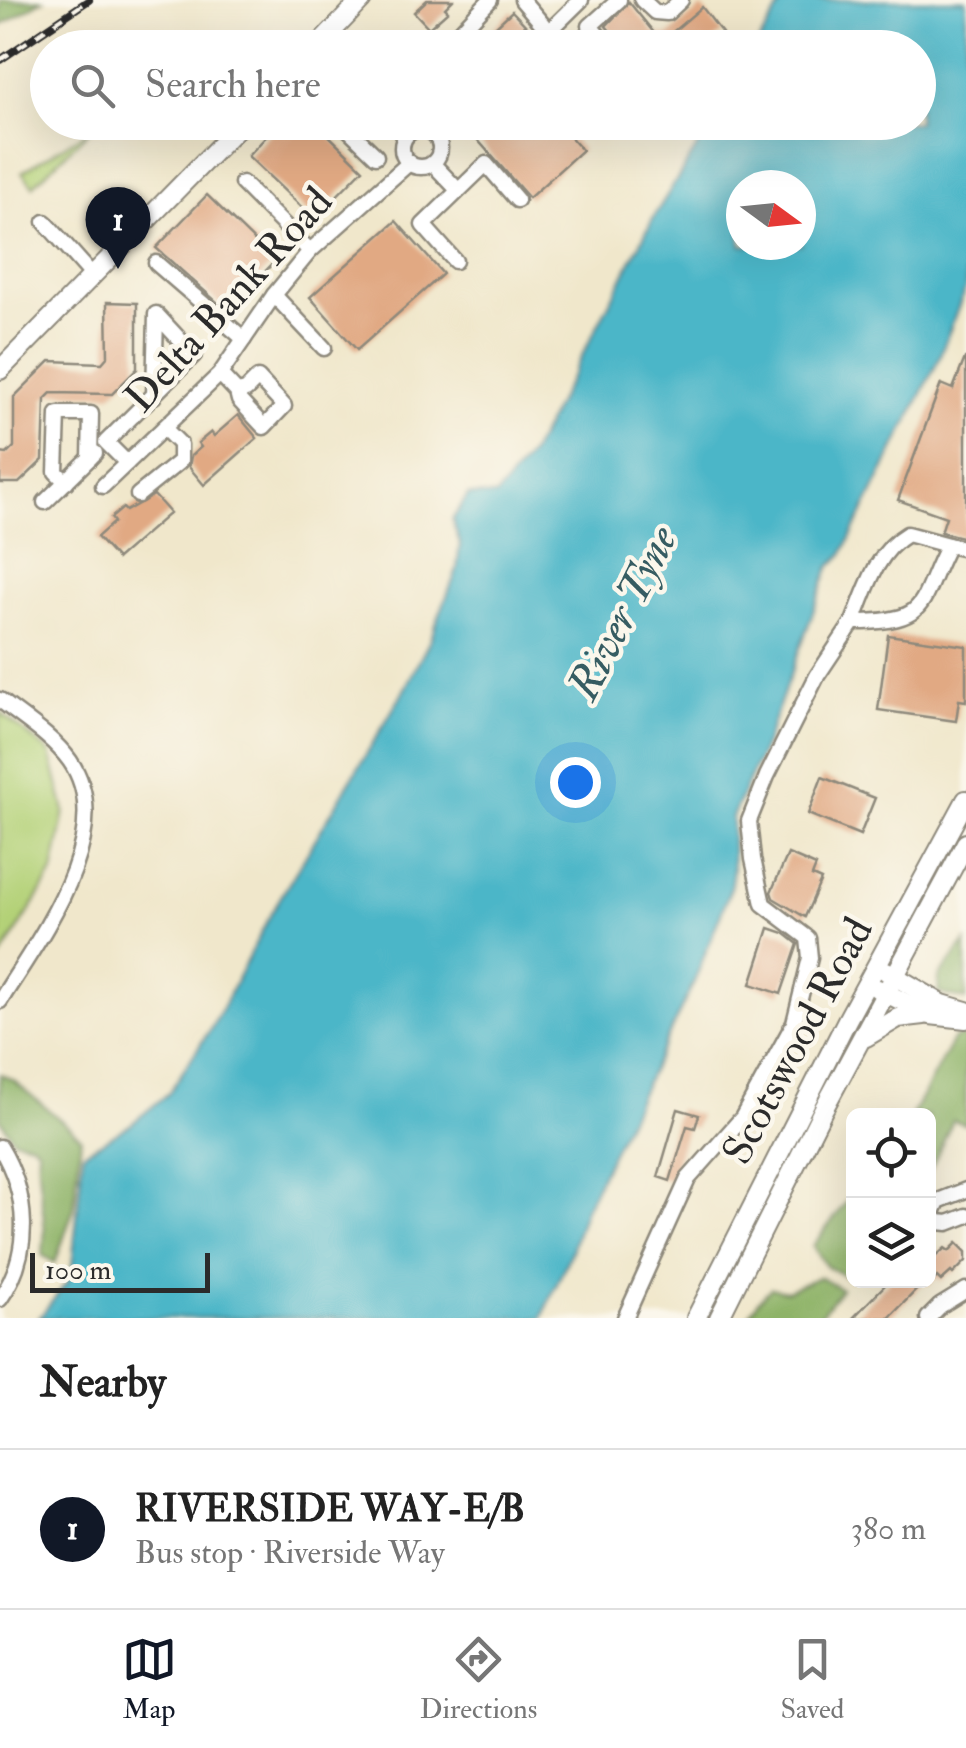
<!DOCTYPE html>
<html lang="en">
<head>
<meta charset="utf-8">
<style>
  :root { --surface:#fff; --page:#f6f6f6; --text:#222; --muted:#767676; --line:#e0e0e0; --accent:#111827 }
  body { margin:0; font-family:"IM FELL Double Pica",serif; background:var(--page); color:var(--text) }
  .controls { position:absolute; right:30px; bottom:30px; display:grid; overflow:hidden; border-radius:15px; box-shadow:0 10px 40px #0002 }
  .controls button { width:90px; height:90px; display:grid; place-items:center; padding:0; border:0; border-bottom:2px solid var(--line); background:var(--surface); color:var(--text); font:50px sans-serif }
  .compass { position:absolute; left:726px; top:170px; width:90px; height:90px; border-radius:50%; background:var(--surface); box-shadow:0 10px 40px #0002; rotate:105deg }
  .scale { position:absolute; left:30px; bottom:25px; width:180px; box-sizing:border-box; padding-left:10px; border:5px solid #2b2b2b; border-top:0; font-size:28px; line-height:35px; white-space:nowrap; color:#2b2b2b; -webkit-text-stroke:8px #fbf7ec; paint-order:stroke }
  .you { position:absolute; left:575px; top:782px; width:35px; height:35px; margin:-25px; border:8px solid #fff; border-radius:50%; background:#1a73e8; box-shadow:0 0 0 15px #1a73e833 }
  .badge { display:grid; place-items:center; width:65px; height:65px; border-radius:50%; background:var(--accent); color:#fff; font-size:32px; font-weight:700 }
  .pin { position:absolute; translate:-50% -82px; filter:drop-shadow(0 2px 5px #0008) }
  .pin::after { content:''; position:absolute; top:52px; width:35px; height:30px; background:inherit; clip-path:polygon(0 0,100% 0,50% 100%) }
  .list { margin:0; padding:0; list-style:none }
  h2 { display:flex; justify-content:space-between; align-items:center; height:130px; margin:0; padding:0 40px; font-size:42px }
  h2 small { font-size:32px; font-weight:400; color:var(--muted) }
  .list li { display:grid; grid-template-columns:65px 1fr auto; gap:30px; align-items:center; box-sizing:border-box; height:160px; padding:0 40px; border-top:2px solid var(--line) }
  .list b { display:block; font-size:38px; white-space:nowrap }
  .list p { margin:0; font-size:32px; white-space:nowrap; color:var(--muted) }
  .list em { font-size:32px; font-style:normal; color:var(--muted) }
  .icon { flex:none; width:55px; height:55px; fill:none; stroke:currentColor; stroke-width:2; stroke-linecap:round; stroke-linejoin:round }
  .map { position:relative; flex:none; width:966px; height:1318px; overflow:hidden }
  .search { position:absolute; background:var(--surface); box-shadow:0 10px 40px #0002; left:30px; right:30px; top:30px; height:110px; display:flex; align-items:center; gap:25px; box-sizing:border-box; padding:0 35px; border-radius:55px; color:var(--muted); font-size:38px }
  .sheet { height:290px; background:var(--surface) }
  nav { display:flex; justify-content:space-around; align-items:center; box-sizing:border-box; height:140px; border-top:2px solid var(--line); background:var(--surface); font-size:28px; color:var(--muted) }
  nav a { display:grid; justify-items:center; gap:5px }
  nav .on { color:var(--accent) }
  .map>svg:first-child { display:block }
  .green { fill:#b3d177; stroke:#6f7e51; stroke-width:2.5 }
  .forest { fill:#8eb368; stroke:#5c6f4a; stroke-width:2.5 }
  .water { fill:#4bb6c8; stroke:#3b707a; stroke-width:2.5; fill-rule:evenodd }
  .building { fill:#e1a983 }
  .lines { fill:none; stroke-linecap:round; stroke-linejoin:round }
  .minor-casing { stroke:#8e897b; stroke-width:19 }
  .major-casing { stroke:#8e897b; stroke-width:22 }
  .minor { stroke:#fff; stroke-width:14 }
  .major { stroke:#fff; stroke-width:18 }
  .rail-casing { stroke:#2b2b2b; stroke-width:8 }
  .rail { stroke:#fbf7ec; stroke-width:4; stroke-dasharray:11; stroke-linecap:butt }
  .labels { text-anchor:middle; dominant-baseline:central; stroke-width:9; stroke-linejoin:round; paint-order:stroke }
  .street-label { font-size:42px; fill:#2b2b2b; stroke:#fbf7ec }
  .water-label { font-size:45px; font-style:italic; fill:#365c62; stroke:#fbf7ec }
</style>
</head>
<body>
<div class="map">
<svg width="966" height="1318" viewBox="0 0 966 1318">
  <rect width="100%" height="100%" fill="#fbf7ec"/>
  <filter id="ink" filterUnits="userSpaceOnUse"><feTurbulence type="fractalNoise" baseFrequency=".01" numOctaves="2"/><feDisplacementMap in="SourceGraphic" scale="20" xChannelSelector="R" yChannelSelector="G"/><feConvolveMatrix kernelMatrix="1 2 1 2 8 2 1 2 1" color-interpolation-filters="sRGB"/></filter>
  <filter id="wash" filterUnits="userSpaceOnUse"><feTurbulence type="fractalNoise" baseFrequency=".0048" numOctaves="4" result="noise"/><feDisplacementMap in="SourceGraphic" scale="40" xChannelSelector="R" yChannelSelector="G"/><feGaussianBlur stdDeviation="2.25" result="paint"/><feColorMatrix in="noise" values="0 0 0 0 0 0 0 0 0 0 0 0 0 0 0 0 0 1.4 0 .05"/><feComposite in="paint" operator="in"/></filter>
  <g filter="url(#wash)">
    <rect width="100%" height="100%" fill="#f0e7cb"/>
    <g class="green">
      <path d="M 92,128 L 33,186 L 22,172 Z"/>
      <path d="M 0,712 L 50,753 L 65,811 L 53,873 L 0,959 Z"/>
    </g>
    <g class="forest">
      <path d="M 0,0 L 43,0 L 0,26 Z"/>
      <path d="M 966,942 L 966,1000 L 938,993 L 939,977 Z"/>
      <path d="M 966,1036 L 966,1125 L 953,1120 L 929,1173 L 928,1116 L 912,1115 L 954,1038 Z"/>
      <path d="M 0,1074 L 13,1080 L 81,1137 L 74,1208 L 55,1263 L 42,1255 C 50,1220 35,1184 38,1149 L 32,1143 L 13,1139 L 0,1119 Z"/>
      <path d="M 853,1193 L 854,1276 L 852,1279 L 827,1267 L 813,1246 Z"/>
      <path d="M 819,1277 L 841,1289 L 818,1318 L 748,1318 L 758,1301 L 771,1288 L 787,1291 Z"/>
    </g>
    <path class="water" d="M 784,0 L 966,0 L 966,287 L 938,361 L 842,555 L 829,568 L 766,742 L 732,817 L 733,870 L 730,890 L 694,982 L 584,1211 L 570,1254 L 542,1318 L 39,1318 L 71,1277 L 83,1153 L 130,1125 L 169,1093 L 213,1025 L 273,910 L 401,696 L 430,640 L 457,570 L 460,543 L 452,520 L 468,495 L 496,496 L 533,450 L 656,213 L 712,123 L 918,122 L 918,48 L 756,47 ZM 741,185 L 801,185 L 801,245 L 741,245 Z"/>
    <g id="blocks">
      <g class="building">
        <path d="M 427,0 L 453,0 L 445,8 L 448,11 L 429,28 L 414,12 Z"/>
        <path d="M 629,2 L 655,34 L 668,36 L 702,7 L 722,33 L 705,48 L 624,48 L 606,26 Z"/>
        <path d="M 512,11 L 528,28 L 507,48 L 480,48 L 496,33 L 493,29 Z"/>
        <path d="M 280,122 L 315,122 L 363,169 L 314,219 L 248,156 Z"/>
        <path d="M 475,122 L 557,122 L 582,150 L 529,198 L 468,129 Z"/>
        <path d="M 207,195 L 275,261 L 227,311 L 156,248 Z"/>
        <path d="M 396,221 L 443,274 L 357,350 L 310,297 Z"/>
        <path d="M 107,302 L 137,303 L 137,369 L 112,394 L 51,393 L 45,399 L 43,460 L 19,483 L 0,483 L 0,453 L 7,454 L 14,447 L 14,397 L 50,361 L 102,363 L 108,356 Z"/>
        <path d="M 965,358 L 966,358 L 966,538 L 941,532 L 946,517 L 898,500 L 941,384 L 953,389 Z"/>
        <path d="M 238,415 L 257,438 L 204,485 L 189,467 L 191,456 L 201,447 L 198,443 L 211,432 L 214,436 Z"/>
        <path d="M 154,495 L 170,513 L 117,559 L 97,537 L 114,522 L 111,518 L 123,508 L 126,511 Z"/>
        <path d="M 888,635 L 966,646 L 966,701 L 959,700 L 956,721 L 878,710 Z"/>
        <path d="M 822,777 L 875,798 L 860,835 L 808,814 Z"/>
        <path d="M 788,854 L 816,866 L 812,876 L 821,880 L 805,917 L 773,898 L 771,892 Z"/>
        <path d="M 769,928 L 784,933 L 798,944 L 781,994 L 751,984 Z"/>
        <path d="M 678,1109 L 699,1115 L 695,1128 L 687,1126 L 670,1181 L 658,1177 Z"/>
        <path d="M 957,1243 L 966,1252 L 966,1261 L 953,1274 L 951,1272 L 941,1281 L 937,1277 L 928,1286 L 928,1250 L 935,1257 L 945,1248 L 949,1251 Z"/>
        <path d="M 890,1280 L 926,1280 L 889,1318 L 853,1318 Z"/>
      </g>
    </g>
  </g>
  <g filter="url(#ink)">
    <use href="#blocks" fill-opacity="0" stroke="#8e897b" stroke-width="2.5"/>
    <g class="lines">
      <g class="minor-casing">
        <g id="minor">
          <path d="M 522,0 L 549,32"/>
          <path d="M 642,0 L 655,12 L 667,13 L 681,0"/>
          <path d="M 445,48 L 490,0"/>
          <path d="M 532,48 L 581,0"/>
          <path d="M 609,48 L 590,26 L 619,0"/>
          <path d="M 350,122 L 346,127 L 376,156"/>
          <circle cx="421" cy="148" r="19"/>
          <path d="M 436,136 L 450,122"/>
          <path d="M 433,164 L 457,189"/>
          <path d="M 242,183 L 310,251"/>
          <path d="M 45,222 L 93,276"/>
          <path d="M 455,261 L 423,225 L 486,164 L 517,200"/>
          <path d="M 156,263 L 244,339"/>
          <path d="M 274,295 L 324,348"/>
          <path d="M 220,374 L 237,392 L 246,390 L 258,378 L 284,406 L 264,427 L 239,400 L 237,392"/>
          <path d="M 127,463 L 106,442 L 194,355 L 156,314 L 154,396"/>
          <path d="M 66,482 L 56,472 L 58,414 L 91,414 L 90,458"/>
          <path d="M 103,486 L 220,374 L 274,295 L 310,251 L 409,163"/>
          <path d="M 138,495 L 180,461 L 180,444 L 164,428"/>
          <path d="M 45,502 L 95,453"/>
          <path d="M 853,622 C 866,590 876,552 907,534 L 948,545"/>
          <path d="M 0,700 C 24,719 52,736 70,761 C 120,833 37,941 0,1001"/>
          <path d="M 0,1147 C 28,1193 33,1252 0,1299"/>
          <path d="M 966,1190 L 938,1201 L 932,1215 L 938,1222 L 948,1223 L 966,1216"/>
          <path d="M 625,1318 L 688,1179 L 742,1118 L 794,1023 L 810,958 L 808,938 L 763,904 L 753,859 L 749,821 L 767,776 L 817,676 L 853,622 C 933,622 917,604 948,545 L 966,549"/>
          <path d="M 928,1318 L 940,1306 L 966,1290"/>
        </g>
      </g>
      <g class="major-casing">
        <g id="major">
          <path d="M 316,48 L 362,0"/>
          <path d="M 0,370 L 243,122"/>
          <path d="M 886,971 L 942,1004 L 966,1011"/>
          <path d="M 878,989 L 930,1015 L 966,1019"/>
          <path d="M 866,1037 L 898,1018 L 924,1015"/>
          <path d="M 696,1318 L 847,1020 L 966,800"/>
          <path d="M 719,1318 L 823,1110 L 966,843"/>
        </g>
      </g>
      <use href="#minor" class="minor"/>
      <use href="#major" class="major"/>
      <g class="rail-casing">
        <path id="rail" d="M 0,60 L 89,0"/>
      </g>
      <use href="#rail" class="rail"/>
    </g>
  </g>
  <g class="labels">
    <g class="street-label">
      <text transform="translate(229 300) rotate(-48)">Delta Bank Road</text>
      <text transform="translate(798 1041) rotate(-62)">Scotswood Road</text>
    </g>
    <g class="water-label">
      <text transform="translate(623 613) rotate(-63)">River Tyne</text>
    </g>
  </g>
</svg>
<div class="controls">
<button><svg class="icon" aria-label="locate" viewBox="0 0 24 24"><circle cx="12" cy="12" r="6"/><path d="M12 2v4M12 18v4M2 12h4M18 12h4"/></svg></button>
<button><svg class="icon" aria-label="layers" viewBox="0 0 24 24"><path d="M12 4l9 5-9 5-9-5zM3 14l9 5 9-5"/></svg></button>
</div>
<svg class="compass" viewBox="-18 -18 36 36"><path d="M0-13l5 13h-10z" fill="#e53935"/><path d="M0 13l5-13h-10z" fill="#767676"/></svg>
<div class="scale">100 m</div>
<div class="you"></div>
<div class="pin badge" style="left:118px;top:269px">1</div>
<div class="search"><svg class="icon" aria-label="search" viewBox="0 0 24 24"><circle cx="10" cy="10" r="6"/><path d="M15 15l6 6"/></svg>Search here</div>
</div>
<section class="sheet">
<h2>Nearby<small></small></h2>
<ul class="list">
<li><span class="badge">1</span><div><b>RIVERSIDE WAY-E/B</b><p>Bus stop · Riverside Way</p></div><em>380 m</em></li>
</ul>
</section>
<nav>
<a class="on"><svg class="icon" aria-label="map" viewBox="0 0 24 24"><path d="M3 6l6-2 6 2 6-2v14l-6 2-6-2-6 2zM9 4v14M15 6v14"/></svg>Map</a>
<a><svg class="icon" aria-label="directions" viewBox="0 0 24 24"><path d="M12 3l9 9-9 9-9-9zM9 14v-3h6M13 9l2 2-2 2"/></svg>Directions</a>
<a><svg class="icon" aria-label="saved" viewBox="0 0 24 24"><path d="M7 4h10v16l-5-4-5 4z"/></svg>Saved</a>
</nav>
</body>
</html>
